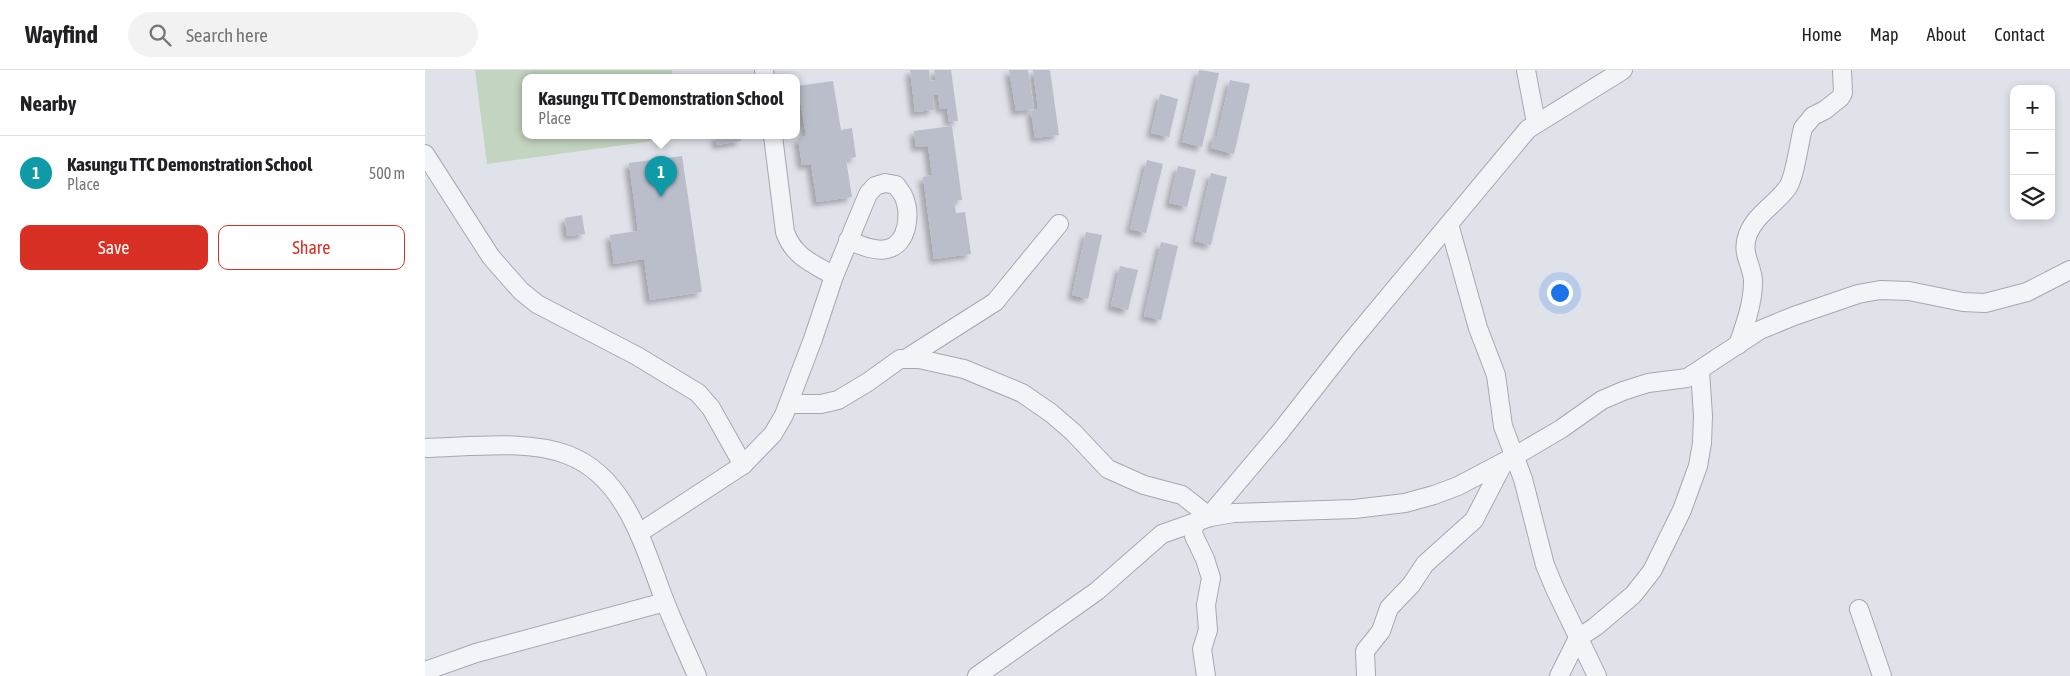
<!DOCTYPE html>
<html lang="en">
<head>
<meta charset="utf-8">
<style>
  :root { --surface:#fff; --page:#f2f2f2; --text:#202124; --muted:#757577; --line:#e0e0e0; --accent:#d93025 }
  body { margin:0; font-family:"Asap Condensed",sans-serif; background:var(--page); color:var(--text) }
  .controls { position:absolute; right:15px; top:15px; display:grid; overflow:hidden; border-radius:10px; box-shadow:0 2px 8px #0003 }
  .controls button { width:45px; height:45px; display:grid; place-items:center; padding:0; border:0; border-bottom:1px solid var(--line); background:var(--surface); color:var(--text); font:25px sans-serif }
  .you { position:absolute; left:1134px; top:222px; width:18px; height:18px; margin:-12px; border:4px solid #fff; border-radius:50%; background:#1a73e8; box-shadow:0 0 0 8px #1a73e833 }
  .badge { display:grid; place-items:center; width:32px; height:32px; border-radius:50%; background:var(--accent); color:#fff; font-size:16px; font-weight:700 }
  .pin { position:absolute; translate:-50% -41px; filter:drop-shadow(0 1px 2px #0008) }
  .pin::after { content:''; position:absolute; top:26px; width:18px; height:15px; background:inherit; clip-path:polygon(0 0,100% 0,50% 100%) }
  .popup { position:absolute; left:97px; top:4px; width:278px; height:65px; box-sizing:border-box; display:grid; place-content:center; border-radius:10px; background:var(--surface); filter:drop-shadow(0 1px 4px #0005); font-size:16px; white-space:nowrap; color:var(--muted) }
  .popup b { font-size:19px; color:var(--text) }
  .popup::after { content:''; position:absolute; left:50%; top:100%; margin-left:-10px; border:10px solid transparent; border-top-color:var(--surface) }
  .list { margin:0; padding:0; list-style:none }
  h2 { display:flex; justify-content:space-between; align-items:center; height:65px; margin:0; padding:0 20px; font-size:21px }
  h2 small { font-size:16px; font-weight:400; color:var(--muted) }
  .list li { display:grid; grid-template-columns:32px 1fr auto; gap:15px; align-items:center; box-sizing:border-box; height:75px; padding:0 20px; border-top:1px solid var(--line) }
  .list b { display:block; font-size:19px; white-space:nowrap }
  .list p { margin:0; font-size:16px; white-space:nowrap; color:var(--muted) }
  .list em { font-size:16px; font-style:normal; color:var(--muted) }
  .actions { display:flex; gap:10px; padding:15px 20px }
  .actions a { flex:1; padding:11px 0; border:1px solid var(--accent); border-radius:10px; text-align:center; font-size:18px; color:var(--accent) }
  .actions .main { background:var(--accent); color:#fff }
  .icon { flex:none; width:28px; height:28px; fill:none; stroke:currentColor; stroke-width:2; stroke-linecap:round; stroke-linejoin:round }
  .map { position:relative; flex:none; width:1645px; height:606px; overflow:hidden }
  header { display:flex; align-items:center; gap:30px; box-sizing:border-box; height:70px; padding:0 25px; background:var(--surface); border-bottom:1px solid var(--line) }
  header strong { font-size:24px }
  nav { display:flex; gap:28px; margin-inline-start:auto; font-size:18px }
  .search { width:350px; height:45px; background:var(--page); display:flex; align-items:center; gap:12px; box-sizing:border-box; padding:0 18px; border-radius:28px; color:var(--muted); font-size:19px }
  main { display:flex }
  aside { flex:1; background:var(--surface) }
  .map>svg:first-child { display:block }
  .green { fill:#c3d4c0 }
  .building { fill:#b9beca; filter:url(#shadow) }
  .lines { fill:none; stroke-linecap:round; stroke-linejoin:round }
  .minor-casing { stroke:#a5a8b4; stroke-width:20 }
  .minor { stroke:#f3f4f8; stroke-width:18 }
</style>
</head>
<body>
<header>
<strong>Wayfind</strong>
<div class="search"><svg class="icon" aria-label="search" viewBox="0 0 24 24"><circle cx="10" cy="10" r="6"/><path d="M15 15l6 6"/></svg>Search here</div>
<nav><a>Home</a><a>Map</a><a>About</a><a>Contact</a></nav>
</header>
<main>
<aside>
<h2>Nearby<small></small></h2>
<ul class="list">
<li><span class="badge" style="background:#0f9aa8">1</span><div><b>Kasungu TTC Demonstration School</b><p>Place</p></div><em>500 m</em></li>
</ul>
<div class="actions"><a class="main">Save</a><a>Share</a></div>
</aside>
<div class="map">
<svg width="1645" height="606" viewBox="0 0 1645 606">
  <defs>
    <filter id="shadow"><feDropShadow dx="-4.5" dy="4.5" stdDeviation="2.5" flood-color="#0004"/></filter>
  </defs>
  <rect width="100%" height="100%" fill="#e0e2ea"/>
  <path class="green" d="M 50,0 L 247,0 L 248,8 L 101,8 L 101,66 L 256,66 L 257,67 L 62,94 Z"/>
  <g class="building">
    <path d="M 485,0 L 504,0 L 505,11 L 511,10 L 509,0 L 526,0 L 533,51 L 524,52 L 522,38 L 515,39 L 513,25 L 508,25 L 509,40 L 490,42 Z"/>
    <path d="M 584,0 L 603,0 L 609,39 L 591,41 Z"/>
    <path d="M 608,0 L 625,0 L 634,65 L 610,68 L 606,41 L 613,39 Z"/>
    <path d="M 774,0 L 794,3 L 777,77 L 757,72 Z"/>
    <path d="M 805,10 L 825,14 L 809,84 L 786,78 L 789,66 L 792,66 Z"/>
    <path d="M 408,11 L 416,60 L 427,58 L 431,87 L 421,89 L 427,127 L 392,132 L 386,94 L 377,95 L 373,68 L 381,66 L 373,16 Z"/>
    <path d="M 735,24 L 753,29 L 744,67 L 726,63 Z"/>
    <path d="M 527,56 L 537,130 L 529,131 L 531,143 L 540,142 L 546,184 L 509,189 L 498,107 L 507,105 L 503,76 L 491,77 L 489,61 Z"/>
    <path d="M 290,66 L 315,66 L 316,71 L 292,75 Z"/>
    <path d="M 257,86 L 277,222 L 225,230 L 219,189 L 189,194 L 185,165 L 213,161 L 204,93 Z"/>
    <path d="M 722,90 L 738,94 L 721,163 L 705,159 Z"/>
    <path d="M 753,96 L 771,100 L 762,137 L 744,133 Z"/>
    <path d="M 786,103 L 802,107 L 786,175 L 770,171 Z"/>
    <path d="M 157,145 L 160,164 L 142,166 L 140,148 Z"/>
    <path d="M 661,162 L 677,165 L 663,229 L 647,225 Z"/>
    <path d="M 736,172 L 753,176 L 736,250 L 719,246 Z"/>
    <path d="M 695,196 L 713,200 L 703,240 L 686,236 Z"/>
  </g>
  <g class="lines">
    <g class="minor-casing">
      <g id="minor">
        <path d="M 339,0 L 340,8"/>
        <path d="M 1101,0 L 1111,53"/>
        <path d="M 348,66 L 360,162 C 369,187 387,193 409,206"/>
        <path d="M 0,84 L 66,187 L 96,221 L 112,234 L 212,286 L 273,323 L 286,338 L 318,395"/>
        <path d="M 1024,154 L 1053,258 L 1071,305 L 1078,356 L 1098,409 L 1120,495 L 1130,519 L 1172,606"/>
        <path d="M 1313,275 C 1320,255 1328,233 1328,212 C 1328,195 1315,184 1323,164 C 1331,144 1351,134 1363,117 C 1370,106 1374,73 1378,58 L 1388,46 L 1400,40 L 1415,28 L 1418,23 L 1417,0"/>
        <path d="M 482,288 L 570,232 L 634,154"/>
        <path d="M 364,334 L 396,334 L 413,330 L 443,312 L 475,289 L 494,289 L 539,299 L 597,323 L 626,343 L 648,362 L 683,399 L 719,415 L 757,425 L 785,447"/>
        <path d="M 0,378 C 44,377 102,369 143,385 C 201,407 219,477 239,529 C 249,555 261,580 272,606"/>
        <path d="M 784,446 L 855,362 L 924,274 L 1103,59 L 1198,0"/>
        <path d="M 771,452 L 768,461 L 769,466 L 780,489 L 786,508 L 781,535 L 783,560 L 777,579 L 781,606"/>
        <path d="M 214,463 L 318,395 L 348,364 L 359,345 L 388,269 L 409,206 L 443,124 L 450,116 L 460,113 L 471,115 C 473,118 476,122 478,125 C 486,142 484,174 462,179 C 450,182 435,175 423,170"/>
        <path d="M 1434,539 L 1457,606"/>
        <path d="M 0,601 L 51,583 L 240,532"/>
        <path d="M 552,606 L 672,521 L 737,464 L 785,447 L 809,443 L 929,439 L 980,433 L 1009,425 L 1033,416 L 1090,386 L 1136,359 L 1177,330 L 1198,321 L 1223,313 L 1262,308 L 1335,260 L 1369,246 L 1433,224 L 1455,220 L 1484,221 L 1538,232 L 1560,233 L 1602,222 L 1645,200"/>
        <path d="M 941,606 L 940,581 L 956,561 L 964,538 L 986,515 L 1000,494 L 1049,450 L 1079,392"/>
        <path d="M 1134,606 L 1153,568 L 1170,557 L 1208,525 L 1227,501 L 1257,440 L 1273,396 L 1277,373 L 1278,346 L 1275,301"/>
      </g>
    </g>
    <use href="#minor" class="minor"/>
  </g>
</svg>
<div class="controls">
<button>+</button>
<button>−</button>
<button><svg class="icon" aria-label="layers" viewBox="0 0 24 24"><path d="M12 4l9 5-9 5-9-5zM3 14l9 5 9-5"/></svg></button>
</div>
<div class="you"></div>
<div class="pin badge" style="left:236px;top:127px;background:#0f9aa8">1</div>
<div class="popup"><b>Kasungu TTC Demonstration School</b>Place</div>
</div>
</main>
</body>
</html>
